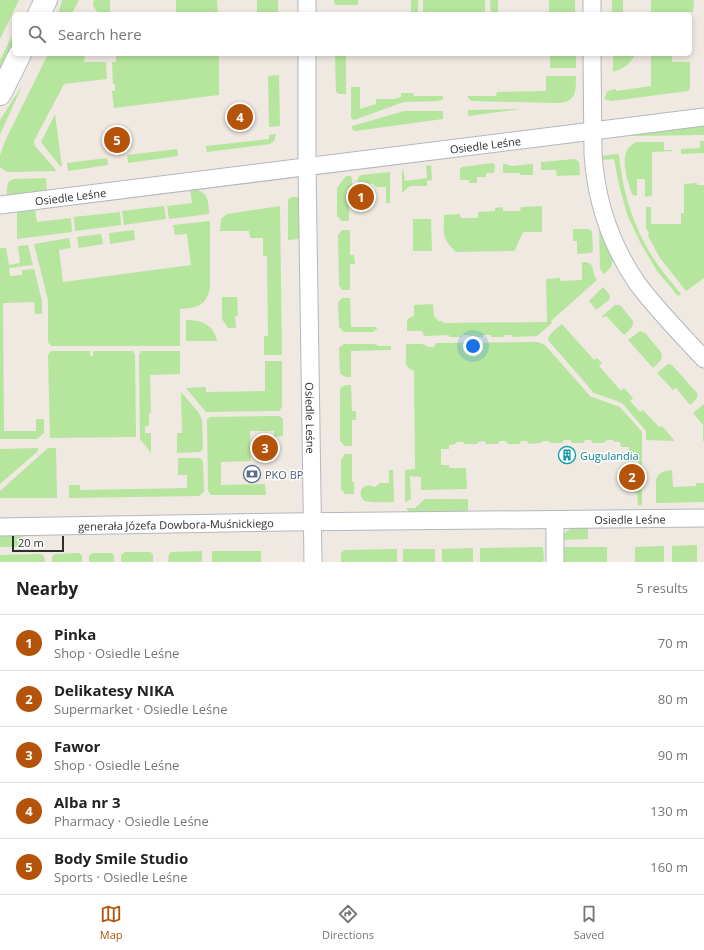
<!DOCTYPE html>
<html lang="en">
<head>
<meta charset="utf-8">
<style>
  :root { --surface:#fff; --page:#f6f6f6; --text:#222; --muted:#767676; --line:#e0e0e0; --accent:#b45309 }
  body { margin:0; font-family:"Open Sans",sans-serif; background:var(--page); color:var(--text) }
  .scale { position:absolute; left:12px; bottom:10px; width:52px; box-sizing:border-box; padding-left:4px; border:2px solid #2e2e2e; border-top:0; font-size:11px; line-height:14px; white-space:nowrap; color:#2e2e2e; -webkit-text-stroke:3px #fff; paint-order:stroke }
  .you { position:absolute; left:473px; top:346px; width:14px; height:14px; margin:-10px; border:3px solid #fff; border-radius:50%; background:#1a73e8; box-shadow:0 0 0 6px #1a73e833 }
  .badge { display:grid; place-items:center; width:26px; height:26px; border-radius:50%; background:var(--accent); color:#fff; font-size:13px; font-weight:700 }
  .pin { position:absolute; translate:-50% -50%; border:2px solid #fff; box-shadow:0 1px 4px #0006 }
  .list { margin:0; padding:0; list-style:none }
  h2 { display:flex; justify-content:space-between; align-items:center; height:52px; margin:0; padding:0 16px; font-size:17px }
  h2 small { font-size:13px; font-weight:400; color:var(--muted) }
  .list li { display:grid; grid-template-columns:26px 1fr auto; gap:12px; align-items:center; box-sizing:border-box; height:56px; padding:0 16px; border-top:1px solid var(--line) }
  .list b { display:block; font-size:15px; white-space:nowrap }
  .list p { margin:0; font-size:13px; white-space:nowrap; color:var(--muted) }
  .list em { font-size:13px; font-style:normal; color:var(--muted) }
  .icon { flex:none; width:22px; height:22px; fill:none; stroke:currentColor; stroke-width:2; stroke-linecap:round; stroke-linejoin:round }
  .map { position:relative; flex:none; width:704px; height:562px; overflow:hidden }
  .search { position:absolute; background:var(--surface); box-shadow:0 2px 6px #0003; left:12px; right:12px; top:12px; height:44px; display:flex; align-items:center; gap:10px; box-sizing:border-box; padding:0 14px; border-radius:6px; color:var(--muted); font-size:15px }
  .sheet { height:332px; background:var(--surface) }
  nav { display:flex; justify-content:space-around; align-items:center; box-sizing:border-box; height:56px; border-top:1px solid var(--line); background:var(--surface); font-size:11px; color:var(--muted) }
  nav a { display:grid; justify-items:center; gap:2px }
  nav .on { color:var(--accent) }
  .map>svg:first-child { display:block }
  .green { fill:#b6e59e }
  .lines { fill:none; stroke-linecap:round; stroke-linejoin:round }
  .street-casing { stroke:#b4b7c1; stroke-width:19 }
  .secondary-casing { stroke:#b4b7c1; stroke-width:24 }
  .street { stroke:#fff; stroke-width:17 }
  .secondary { stroke:#fff; stroke-width:22 }
  .labels { text-anchor:middle; dominant-baseline:central; stroke-width:3; stroke-linejoin:round; paint-order:stroke }
  .street-label { font-size:11px; fill:#2e2e2e; stroke:#fff }
  .culture-label { font-size:11px; fill:#0d838f; stroke:#fff; text-anchor:start }
  .service-label { font-size:11px; fill:#4e5e75; stroke:#fff; text-anchor:start }
</style>
</head>
<body>
<div class="map">
<svg width="704" height="562" viewBox="0 0 704 562">
  <rect width="100%" height="100%" fill="#efe9e1"/>
  <g class="green">
    <path d="M 0,0 L 19,0 L 0,39 Z"/>
    <path d="M 62,0 L 79,0 L 72,13 L 73,14 L 58,14 Z"/>
    <path d="M 94,0 L 110,0 L 110,14 L 99,14 L 93,6 Z"/>
    <path d="M 176,0 L 217,0 L 218,14 L 176,14 Z"/>
    <rect x="257" y="0" width="21" height="14"/>
    <path d="M 334,0 L 358,0 L 358,5 L 335,5 Z"/>
    <rect x="411" y="0" width="7" height="14"/>
    <rect x="423" y="0" width="62" height="14"/>
    <path d="M 490,0 L 498,0 L 498,14 L 491,14 Z"/>
    <rect x="549" y="0" width="26" height="14"/>
    <rect x="612" y="0" width="11" height="14"/>
    <path d="M 651,0 L 694,0 L 693,12 L 672,12 L 672,14 L 651,14 Z"/>
    <path d="M 14,32 L 14,42 L 0,70 L 0,60 Z"/>
    <path d="M 48,54 L 85,54 L 84,62 L 106,62 L 107,79 L 64,84 L 34,141 L 35,146 L 55,169 L 56,171 L 12,172 L 7,172 L 0,167 L 0,155 L 6,139 Z"/>
    <path d="M 116,54 L 219,54 L 219,95 L 114,108 L 112,91 L 115,91 L 115,84 L 113,84 L 112,62 L 116,62 Z"/>
    <path d="M 335,54 L 346,54 L 346,94 L 339,94 L 336,92 Z"/>
    <rect x="550" y="54" width="26" height="14"/>
    <path d="M 613,54 L 635,54 C 631,64 623,69 613,72 Z"/>
    <path d="M 651,54 L 672,54 L 672,62 L 690,62 L 690,88 L 688,91 L 612,101 L 604,99 L 607,92 L 610,90 L 616,89 L 616,91 L 651,86 Z"/>
    <path d="M 279,75 L 280,126 L 269,127 L 268,76 Z"/>
    <path d="M 546,76 L 576,76 C 576,93 576,103 556,103 L 471,101 L 467,96 L 496,96 L 497,92 L 546,91 Z"/>
    <path d="M 23,84 L 2,130 L 0,134 L 0,120 Z"/>
    <path d="M 351,87 L 360,87 L 360,109 L 376,104 L 376,99 L 394,99 L 401,97 L 401,93 L 413,93 L 414,96 L 443,96 L 443,99 L 438,101 L 404,102 L 354,120 L 351,118 Z"/>
    <path d="M 522,109 L 468,116 L 468,110 Z"/>
    <path d="M 404,111 L 443,111 L 443,119 L 355,131 L 352,129 L 352,126 Z"/>
    <path d="M 55,114 L 62,167 L 60,166 L 41,142 Z"/>
    <path d="M 704,124 L 704,135 L 633,136 L 631,135 L 631,133 Z"/>
    <path d="M 276,134 L 274,141 L 270,144 L 207,152 L 206,146 L 269,139 L 269,135 Z"/>
    <path d="M 700,141 L 704,141 L 704,153 L 681,154 L 681,149 L 700,148 Z"/>
    <path d="M 637,142 L 664,142 L 664,150 L 672,150 L 672,151 L 652,152 L 652,196 L 649,196 L 648,197 L 645,196 L 645,179 L 637,179 L 637,196 L 633,195 L 632,194 C 628,183 622,163 626,153 C 628,147 632,144 637,142 Z"/>
    <path d="M 177,149 L 178,156 L 128,163 L 127,155 Z"/>
    <path d="M 617,154 L 619,155 C 622,186 630,216 645,244 C 654,262 668,278 681,294 L 678,296 L 657,271 L 640,242 L 627,214 L 619,185 L 614,159 L 601,160 L 601,156 Z"/>
    <path d="M 107,158 L 108,165 L 68,171 L 67,163 Z"/>
    <path d="M 575,159 L 579,162 L 580,175 L 557,176 L 556,170 L 541,170 L 541,162 Z"/>
    <path d="M 493,163 L 495,165 L 494,173 L 486,173 L 486,177 L 477,177 L 477,183 L 469,183 L 469,180 L 460,180 L 460,169 L 462,167 Z"/>
    <path d="M 503,164 L 506,164 L 511,166 L 533,164 L 533,175 L 520,175 L 520,173 L 503,173 Z"/>
    <path d="M 431,165 L 432,180 L 427,181 L 427,186 L 410,186 L 402,193 L 402,171 L 403,169 L 405,181 L 427,178 L 426,166 Z"/>
    <path d="M 390,172 L 390,203 L 386,203 L 386,187 L 376,187 C 372,180 367,185 362,185 C 357,183 356,178 361,175 Z"/>
    <path d="M 346,176 L 351,176 L 352,179 L 352,194 L 349,194 L 349,221 L 342,221 L 337,216 L 337,188 Z"/>
    <path d="M 46,178 L 47,191 L 7,195 C 7,188 6,181 14,179 Z"/>
    <path d="M 697,183 L 697,185 L 704,185 L 704,278 L 686,291 L 660,258 L 648,236 L 649,233 L 646,228 L 646,207 L 651,207 L 651,224 L 681,224 L 681,213 L 684,213 L 684,184 Z"/>
    <path d="M 193,189 C 208,191 209,201 209,214 L 169,219 L 167,206 L 192,203 L 190,190 Z"/>
    <path d="M 291,197 L 300,197 L 301,239 L 288,240 L 288,200 Z"/>
    <path d="M 164,206 L 166,219 L 124,225 L 122,211 Z"/>
    <path d="M 280,206 L 282,355 L 264,355 L 264,336 L 268,336 L 267,256 L 263,256 L 263,238 L 250,238 L 249,231 L 220,231 L 221,219 L 227,214 Z"/>
    <path d="M 542,206 L 542,232 L 523,232 L 516,248 L 514,251 L 456,252 C 441,238 444,234 444,215 L 460,214 L 461,218 L 478,218 L 478,212 L 495,211 L 495,208 L 503,207 L 503,211 L 520,211 L 521,207 Z"/>
    <path d="M 35,209 L 37,222 L 71,218 L 72,232 L 17,239 L 17,212 Z"/>
    <path d="M 120,212 L 121,225 L 75,231 L 74,217 Z"/>
    <path d="M 413,219 L 431,219 L 432,251 L 413,251 Z"/>
    <path d="M 210,221 L 210,288 C 206,306 197,308 180,309 L 180,346 L 51,346 L 48,342 L 48,300 L 34,244 L 69,238 L 71,248 L 59,250 L 63,282 L 191,265 L 187,234 L 175,235 L 173,225 Z"/>
    <path d="M 599,222 L 613,258 L 611,267 L 604,274 L 600,269 Z"/>
    <path d="M 573,229 L 588,229 L 592,231 L 593,251 L 591,253 L 577,254 L 577,241 L 573,241 Z"/>
    <path d="M 134,230 L 135,240 L 110,244 L 109,233 Z"/>
    <path d="M 342,230 L 350,230 L 350,255 L 354,255 L 355,264 L 350,264 L 350,290 L 342,290 L 339,285 L 338,235 Z"/>
    <path d="M 101,234 L 103,244 L 79,248 L 77,237 Z"/>
    <path d="M 28,245 L 33,265 L 9,268 L 10,276 L 22,275 L 22,270 L 34,269 L 42,301 L 42,314 L 35,314 L 34,302 L 3,303 L 4,431 L 36,431 L 36,419 L 44,419 L 44,433 L 37,439 L 0,439 L 0,248 L 6,248 L 9,265 L 20,263 L 18,246 Z"/>
    <path d="M 582,262 C 597,262 590,270 597,280 L 551,321 L 552,323 L 537,336 L 512,337 L 512,335 L 505,335 L 504,337 L 491,337 L 491,335 L 483,335 L 483,337 L 470,337 L 469,335 L 462,335 L 461,337 L 449,337 L 449,335 L 424,336 L 422,331 L 407,331 L 407,321 L 409,318 L 414,316 L 414,305 L 433,304 L 434,316 L 439,321 L 443,321 L 443,323 L 547,322 L 546,279 L 560,278 L 560,281 L 582,280 Z"/>
    <path d="M 603,287 L 609,294 L 610,298 L 608,301 L 596,310 L 589,301 Z"/>
    <path d="M 222,297 L 237,297 L 238,316 L 235,316 L 236,328 L 228,328 L 222,319 Z"/>
    <path d="M 342,298 L 350,298 L 351,327 L 376,327 L 377,329 L 373,332 L 344,332 L 339,327 L 338,303 Z"/>
    <path d="M 615,305 L 619,305 L 621,306 L 633,321 C 634,327 628,331 624,335 L 606,316 L 603,318 L 602,316 Z"/>
    <path d="M 186,320 C 202,320 213,324 217,341 L 186,341 Z"/>
    <path d="M 562,324 L 594,360 L 597,358 L 602,363 L 599,366 L 621,391 L 624,388 L 633,398 L 630,401 L 640,412 L 643,410 L 659,427 L 662,426 L 674,440 L 674,441 L 646,440 L 646,431 L 622,403 L 594,393 L 548,340 C 549,333 557,328 562,324 Z"/>
    <path d="M 640,331 L 645,333 L 661,352 C 664,360 658,363 653,368 L 628,340 Z"/>
    <path d="M 538,342 L 545,345 L 591,397 L 592,397 L 620,407 L 642,432 L 642,504 L 640,506 L 638,505 L 637,493 L 630,492 L 629,487 L 640,487 L 639,462 L 629,462 L 629,447 L 621,447 L 620,442 L 615,442 L 612,440 L 607,440 L 604,443 L 593,443 L 591,440 L 585,440 L 583,443 L 572,443 L 570,440 L 564,440 L 562,443 L 551,443 L 548,441 L 543,441 L 541,443 L 529,444 L 527,441 L 521,441 L 519,444 L 508,444 L 506,441 L 500,441 L 498,444 L 486,444 L 484,441 L 478,442 L 477,444 L 465,444 L 463,442 L 457,442 L 455,444 L 449,445 L 449,449 L 441,449 L 441,465 L 449,465 L 449,468 L 466,468 L 467,489 L 421,490 L 421,477 L 410,476 L 411,499 L 408,501 L 405,502 L 405,470 L 415,469 L 414,371 L 410,369 L 406,365 L 406,344 L 422,344 L 429,347 L 434,347 L 436,343 Z"/>
    <path d="M 344,344 L 374,344 L 379,346 L 391,346 L 391,350 L 351,351 L 351,377 L 345,377 L 340,373 L 339,348 Z"/>
    <path d="M 51,351 L 90,351 L 90,356 L 93,356 L 93,351 L 133,351 L 135,355 L 136,437 L 50,438 L 48,355 Z"/>
    <path d="M 141,351 L 180,351 L 180,374 L 150,375 L 151,413 L 149,413 L 149,426 L 145,426 L 145,433 L 151,433 L 151,453 L 140,439 L 139,355 Z"/>
    <path d="M 265,361 L 282,361 L 282,407 L 279,411 L 206,412 L 186,388 L 206,387 L 206,392 L 265,391 Z"/>
    <path d="M 668,364 L 672,365 L 697,393 C 699,398 694,401 690,405 L 676,388 L 673,390 L 657,373 Z"/>
    <path d="M 345,385 L 351,385 L 352,411 L 356,411 L 356,420 L 352,420 L 352,446 L 345,446 L 340,441 L 340,389 Z"/>
    <path d="M 181,392 L 199,413 L 202,420 L 203,449 L 200,452 L 177,453 L 177,433 L 182,433 Z"/>
    <path d="M 704,404 L 704,441 L 703,441 L 703,425 L 693,413 Z"/>
    <path d="M 279,416 L 283,419 L 283,436 L 274,437 L 274,431 L 250,431 L 251,461 L 221,462 L 221,485 L 265,484 L 266,495 L 211,495 L 208,491 L 207,420 L 210,417 Z"/>
    <path d="M 38,448 L 38,451 L 0,484 L 0,449 Z"/>
    <path d="M 48,448 L 56,448 L 57,498 L 0,498 L 0,491 Z"/>
    <path d="M 345,454 L 352,454 L 352,482 L 354,482 L 354,494 L 345,494 L 341,489 L 341,460 Z"/>
    <path d="M 178,458 L 200,458 L 203,461 L 204,492 L 199,496 L 69,498 L 69,485 L 80,485 L 80,490 L 187,488 L 187,475 L 178,475 Z"/>
    <path d="M 389,470 L 393,470 L 394,502 C 388,502 370,503 365,501 C 359,498 359,488 366,486 C 369,485 372,486 375,487 L 378,485 L 379,483 L 389,483 Z"/>
    <path d="M 672,470 L 673,487 L 696,486 L 696,483 L 704,483 L 704,502 L 656,503 L 656,480 C 658,472 664,471 672,470 Z"/>
    <path d="M 425,499 L 468,499 L 468,510 L 467,512 L 412,513 L 409,512 L 406,508 L 415,508 Z"/>
    <path d="M 578,526 L 588,526 L 588,539 L 561,540 C 564,531 570,529 578,526 Z"/>
    <rect x="0" y="534" width="23" height="13"/>
    <path d="M 697,545 L 697,562 L 672,562 L 672,546 Z"/>
    <path d="M 664,546 L 664,562 L 635,562 L 635,547 Z"/>
    <path d="M 543,547 L 544,559 L 543,562 L 480,562 L 480,548 Z"/>
    <rect x="559" y="547" width="48" height="15"/>
    <path d="M 473,548 L 473,562 L 442,562 L 442,549 Z"/>
    <path d="M 397,549 L 397,562 L 341,562 L 341,553 L 344,550 Z"/>
    <rect x="403" y="549" width="32" height="13"/>
    <path d="M 202,551 L 202,562 L 168,562 L 169,554 L 171,552 Z"/>
    <rect x="212" y="551" width="49" height="11"/>
    <path d="M 125,552 L 150,552 L 153,554 L 153,562 L 121,562 L 121,555 Z"/>
    <path d="M 92,553 L 111,553 L 114,555 L 114,562 L 89,562 L 89,556 Z"/>
    <path d="M 41,554 L 44,556 L 45,562 L 0,562 L 0,555 Z"/>
    <path d="M 55,554 L 79,553 L 82,556 L 82,562 L 52,562 L 52,556 Z"/>
  </g>
  <g class="lines">
    <g class="street-casing">
      <g id="street">
        <path d="M 307,0 L 307,14"/>
        <path d="M 592,0 L 592,14"/>
        <path id="s1" d="M 307,54 L 307,167 L 313,562"/>
        <path d="M 592,54 L 593,154 C 596,200 611,245 637,283 C 657,310 681,334 704,359"/>
        <path id="s2" d="M 0,205 L 593,131 L 704,117"/>
        <path d="M 555,520 L 555,562"/>
        <path id="s3" d="M 0,527 L 288,522 L 704,518"/>
      </g>
    </g>
    <g class="secondary-casing">
      <g id="secondary">
        <path d="M 39,14 L 46,0"/>
        <path d="M 0,94 L 20,54"/>
      </g>
    </g>
    <use href="#street" class="street"/>
    <use href="#secondary" class="secondary"/>
  </g>
  <defs>
    <g id="building-ring" transform="scale(0.9)"><circle r="9.5" fill="#fff" stroke="#0f9aa8" stroke-width="1.5"/><path d="M-4-6H4V6H1V3H-1V6H-4ZM-2.5-4.3h1.7v1.8h-1.7ZM.8-4.3h1.7v1.8H.8ZM-2.5-1h1.7V.8h-1.7ZM.8-1h1.7V.8H.8Z" fill="#0f9aa8"/></g>
    <g id="bank-ring" transform="scale(0.9)"><circle r="9.5" fill="#fff" stroke="#5c6f8a" stroke-width="1.5"/><path d="M-6-4H6V4H-6ZM0-2.3a2.3 2.3 0 1 0 0 4.6a2.3 2.3 0 1 0 0-4.6Z" fill="#5c6f8a"/></g>
  </defs>
  <g fill-rule="evenodd">
    <use href="#building-ring" x="567" y="455"/>
    <use href="#bank-ring" x="252" y="474"/>
  </g>
  <g class="labels">
    <g class="street-label">
      <text stroke="none"><textPath href="#s2" startOffset="489">Osiedle Leśne</textPath></text>
      <text stroke="none"><textPath href="#s2" startOffset="71">Osiedle Leśne</textPath></text>
      <text stroke="none"><textPath href="#s1" startOffset="364">Osiedle Leśne</textPath></text>
      <text stroke="none"><textPath href="#s3" startOffset="630">Osiedle Leśne</textPath></text>
      <text stroke="none"><textPath href="#s3" startOffset="176">generała Józefa Dowbora-Muśnickiego</textPath></text>
    </g>
    <g class="culture-label">
      <text x="580" y="455">Gugulandia</text>
    </g>
    <g class="service-label">
      <text x="265" y="474">PKO BP</text>
    </g>
  </g>
</svg>
<div class="scale">20 m</div>
<div class="you"></div>
<div class="pin badge" style="left:361px;top:197px">1</div>
<div class="pin badge" style="left:632px;top:477px">2</div>
<div class="pin badge" style="left:265px;top:448px">3</div>
<div class="pin badge" style="left:240px;top:117px">4</div>
<div class="pin badge" style="left:117px;top:140px">5</div>
<div class="search"><svg class="icon" aria-label="search" viewBox="0 0 24 24"><circle cx="10" cy="10" r="6"/><path d="M15 15l6 6"/></svg>Search here</div>
</div>
<section class="sheet">
<h2>Nearby<small>5 results</small></h2>
<ul class="list">
<li><span class="badge">1</span><div><b>Pinka</b><p>Shop · Osiedle Leśne</p></div><em>70 m</em></li>
<li><span class="badge">2</span><div><b>Delikatesy NIKA</b><p>Supermarket · Osiedle Leśne</p></div><em>80 m</em></li>
<li><span class="badge">3</span><div><b>Fawor</b><p>Shop · Osiedle Leśne</p></div><em>90 m</em></li>
<li><span class="badge">4</span><div><b>Alba nr 3</b><p>Pharmacy · Osiedle Leśne</p></div><em>130 m</em></li>
<li><span class="badge">5</span><div><b>Body Smile Studio</b><p>Sports · Osiedle Leśne</p></div><em>160 m</em></li>
</ul>
</section>
<nav>
<a class="on"><svg class="icon" aria-label="map" viewBox="0 0 24 24"><path d="M3 6l6-2 6 2 6-2v14l-6 2-6-2-6 2zM9 4v14M15 6v14"/></svg>Map</a>
<a><svg class="icon" aria-label="directions" viewBox="0 0 24 24"><path d="M12 3l9 9-9 9-9-9zM9 14v-3h6M13 9l2 2-2 2"/></svg>Directions</a>
<a><svg class="icon" aria-label="saved" viewBox="0 0 24 24"><path d="M7 4h10v16l-5-4-5 4z"/></svg>Saved</a>
</nav>
</body>
</html>
